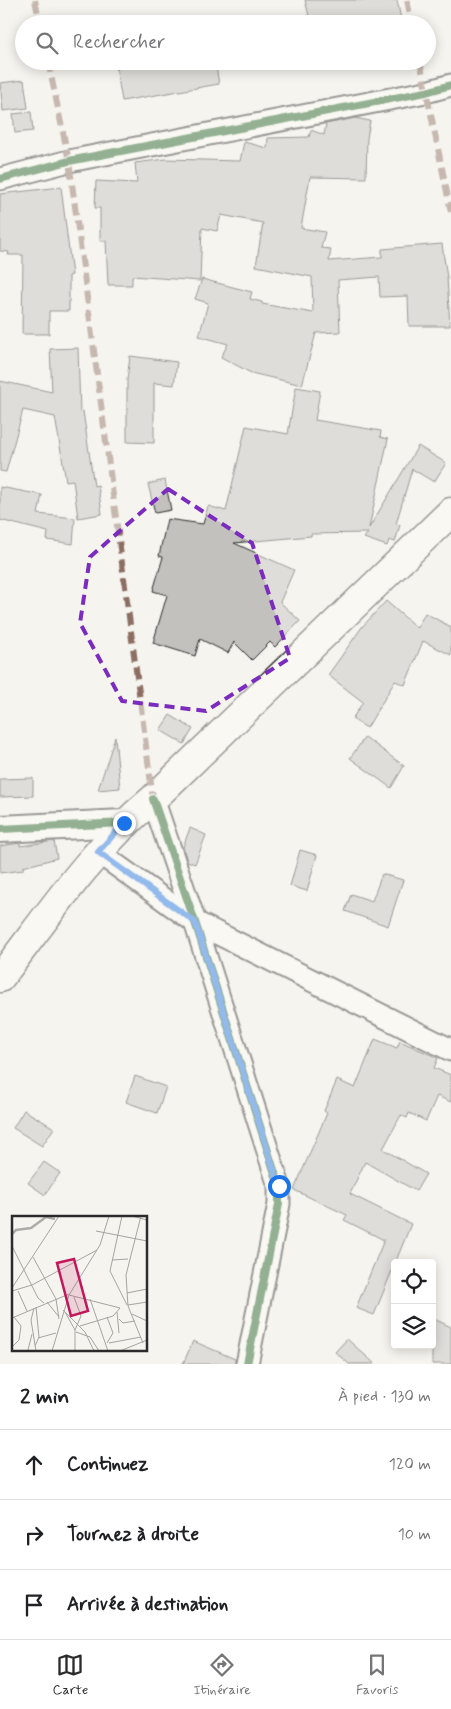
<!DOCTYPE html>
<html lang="fr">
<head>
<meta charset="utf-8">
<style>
  :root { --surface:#fff; --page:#f2f2f2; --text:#202124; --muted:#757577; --line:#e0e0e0; --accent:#2b2b2b }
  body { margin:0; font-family:Mynerve,sans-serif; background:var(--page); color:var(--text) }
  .controls { position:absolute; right:15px; bottom:15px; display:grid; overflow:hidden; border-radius:5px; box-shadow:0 2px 12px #0003 }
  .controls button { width:45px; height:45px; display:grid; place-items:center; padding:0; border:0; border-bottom:1px solid var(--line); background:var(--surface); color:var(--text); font:25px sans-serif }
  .stop { position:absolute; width:15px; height:15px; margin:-11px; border:4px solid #1a73e8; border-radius:50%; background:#fff }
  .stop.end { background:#1a73e8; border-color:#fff; box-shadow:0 1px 5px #0008 }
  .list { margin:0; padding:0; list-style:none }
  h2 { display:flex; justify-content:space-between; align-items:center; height:65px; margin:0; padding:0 20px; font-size:21px }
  h2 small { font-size:16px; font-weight:400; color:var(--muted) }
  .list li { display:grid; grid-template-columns:32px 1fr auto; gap:15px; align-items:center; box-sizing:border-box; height:70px; padding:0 20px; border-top:1px solid var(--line) }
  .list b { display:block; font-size:19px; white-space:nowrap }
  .list em { font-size:16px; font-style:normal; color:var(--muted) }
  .icon { flex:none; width:28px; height:28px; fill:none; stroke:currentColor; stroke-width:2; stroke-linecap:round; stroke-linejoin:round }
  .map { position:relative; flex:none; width:451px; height:1364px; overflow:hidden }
  .search { position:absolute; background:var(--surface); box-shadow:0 2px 12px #0003; left:15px; right:15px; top:15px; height:55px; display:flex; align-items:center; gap:12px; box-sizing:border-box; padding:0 18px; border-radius:28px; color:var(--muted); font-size:19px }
  .sheet { height:275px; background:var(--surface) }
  nav { display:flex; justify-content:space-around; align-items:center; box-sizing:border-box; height:70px; border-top:1px solid var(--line); background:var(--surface); font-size:14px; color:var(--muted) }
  nav a { display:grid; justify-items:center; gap:2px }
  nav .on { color:var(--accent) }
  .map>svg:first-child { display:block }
  .building { fill:#c2c1be; stroke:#2b2b2b }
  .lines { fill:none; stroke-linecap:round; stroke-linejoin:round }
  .minor-casing { stroke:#2b2b2b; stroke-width:25 }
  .tertiary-casing { stroke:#2b2b2b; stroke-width:30 }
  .secondary-casing { stroke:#2b2b2b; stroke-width:31 }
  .minor { stroke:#fdfcf7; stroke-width:21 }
  .tertiary { stroke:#fdfcf7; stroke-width:26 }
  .secondary { stroke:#fdfcf7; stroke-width:28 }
  .quiet { stroke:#8d6e63; stroke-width:6; stroke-dasharray:12 6; stroke-linecap:butt }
  .cycleway-casing { stroke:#fdfcf7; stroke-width:11 }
  .cycleway { stroke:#1b5e20; stroke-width:8 }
  .route { stroke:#1a73e8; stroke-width:6 }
  .marked { fill:none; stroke:#7b2cbf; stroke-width:4; stroke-dasharray:10 6; stroke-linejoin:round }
  .inset-river { fill:none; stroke:#adaca9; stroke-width:2.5 }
  .inset-road { fill:none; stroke:#a4a4a1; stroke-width:1 }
  .view { fill:#c2185b; fill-opacity:0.15; stroke:#c2185b; stroke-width:2.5 }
  .inset-edge { fill:none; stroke:#2b2b2b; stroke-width:2.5 }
</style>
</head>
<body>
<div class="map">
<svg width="451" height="1364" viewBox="0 0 451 1364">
  <rect width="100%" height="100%" fill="#f5f4ef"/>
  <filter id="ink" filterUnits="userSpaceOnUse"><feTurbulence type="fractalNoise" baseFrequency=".02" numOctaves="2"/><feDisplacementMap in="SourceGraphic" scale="10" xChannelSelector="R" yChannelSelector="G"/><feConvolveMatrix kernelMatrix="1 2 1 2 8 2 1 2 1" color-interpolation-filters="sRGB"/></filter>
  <g filter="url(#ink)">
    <g class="building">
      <path d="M 305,0 L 397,0 L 402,24 L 311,24 Z"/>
      <path d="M 115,61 L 215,61 L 219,84 L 122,101 Z"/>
      <path d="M 24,80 L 28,108 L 3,111 L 0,83 Z"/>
      <path d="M 31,112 L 33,131 L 15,133 L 13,114 Z"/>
      <path d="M 355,118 L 370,121 L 367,138 L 366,178 L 310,177 L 301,228 L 325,232 L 321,248 L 331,249 L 329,261 L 382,257 L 382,249 L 442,244 L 447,278 L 450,326 L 409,326 L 408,296 L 380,297 L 379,277 L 338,280 L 340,332 L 316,333 L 302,385 L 251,373 L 221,357 L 228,344 L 199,336 L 208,303 L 195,299 L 202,279 L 252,292 L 250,299 L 262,302 L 262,304 L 313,313 L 312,277 L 256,266 L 263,223 L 221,215 L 217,231 L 202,228 L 200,281 L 132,276 L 132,285 L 108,285 L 106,241 L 100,241 L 100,208 L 95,208 L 96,181 L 137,183 L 135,163 L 166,159 L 240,161 L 244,142 L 267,148 L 268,138 L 309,137 L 311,130 L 324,135 L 326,124 Z"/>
      <path d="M 61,187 L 72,275 L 69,276 L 69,311 L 49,311 L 49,334 L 22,334 L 23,255 L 8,255 L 9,252 L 0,251 L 0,194 Z"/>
      <path d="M 78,348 L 80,412 L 83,411 L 94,486 L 98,485 L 102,514 L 78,518 L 73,480 L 66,481 L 55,417 L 23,410 L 6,472 L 0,471 L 0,381 L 52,392 L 50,349 Z"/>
      <path d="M 130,356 L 177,362 L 174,385 L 154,383 L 154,443 L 127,442 L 127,380 Z"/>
      <path d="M 296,387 L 320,391 L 315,420 L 381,431 L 380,437 L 388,439 L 369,528 L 418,446 L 446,463 L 434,482 L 412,469 L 396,524 L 400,525 L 395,542 L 389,540 L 387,546 L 364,538 L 368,533 L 311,534 L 311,536 L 234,543 L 294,570 L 280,602 L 300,621 L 275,647 L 270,642 L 252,660 L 234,642 L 228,653 L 200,639 L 195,656 L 153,643 L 167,595 L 153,591 L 163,557 L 159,556 L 167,519 L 203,524 L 208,506 L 226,511 L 246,426 L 288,434 Z"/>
      <path d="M 165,480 L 171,510 L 155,513 L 148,484 Z"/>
      <path d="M 0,487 L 42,495 L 38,514 L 75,518 L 73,544 L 47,540 L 48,532 L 0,520 Z"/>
      <path d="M 386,601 L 417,628 L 425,613 L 451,627 L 451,655 L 423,641 L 405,685 L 395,681 L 367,728 L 352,719 L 363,702 L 328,675 L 362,627 Z"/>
      <path d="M 170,715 L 193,729 L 184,744 L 160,730 Z"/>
      <path d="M 115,737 L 120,788 L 98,790 Z"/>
      <path d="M 365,737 L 404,766 L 391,788 L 350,758 Z"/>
      <path d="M 33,778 L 33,796 L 0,797 L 0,779 Z"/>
      <path d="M 190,828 L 206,835 L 195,864 L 187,861 L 183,847 Z"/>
      <path d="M 54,841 L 57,858 L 23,867 L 23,870 L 0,873 L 0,846 L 20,843 L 20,846 Z"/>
      <path d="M 300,850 L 317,855 L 307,891 L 290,886 Z"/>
      <path d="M 382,874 L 403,880 L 388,926 L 345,911 L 351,894 L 372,901 Z"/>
      <path d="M 375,1039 L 397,1048 L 400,1041 L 438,1058 L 434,1068 L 451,1075 L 451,1102 L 437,1096 L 426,1121 L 409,1113 L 407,1118 L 401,1115 L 383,1149 L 426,1174 L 416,1191 L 365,1162 L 350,1194 L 411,1224 L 374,1315 L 356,1308 L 384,1240 L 344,1220 L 347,1215 L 294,1190 L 327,1113 L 324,1111 L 337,1080 L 355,1088 Z"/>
      <path d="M 135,1076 L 166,1087 L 157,1113 L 126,1102 Z"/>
      <path d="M 24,1110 L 54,1128 L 42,1146 L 13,1128 Z"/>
      <path d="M 44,1162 L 60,1173 L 45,1195 L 28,1183 Z"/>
      <path d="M 432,1318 L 451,1327 L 451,1364 L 432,1364 Z"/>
      <path d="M 347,1339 L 375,1364 L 349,1364 L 335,1352 Z"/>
      <path d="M 193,1341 L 235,1359 L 235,1364 L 183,1364 Z"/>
    </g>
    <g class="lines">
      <g class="minor-casing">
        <g id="minor">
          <path d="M 0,179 L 69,161 L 426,92 L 451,85"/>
          <path d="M 153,799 L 195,922 L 279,1186 L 279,1204 L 247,1364"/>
          <path d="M 98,852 L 195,922 L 451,1050"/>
        </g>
      </g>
      <g class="tertiary-casing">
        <path id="tertiary" d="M 0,829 L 124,823"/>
      </g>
      <g class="secondary-casing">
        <path id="secondary" d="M 0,978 C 48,916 92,849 153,799 L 451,512"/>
      </g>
      <use href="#minor" class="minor"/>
      <use href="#tertiary" class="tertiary"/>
      <use href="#secondary" class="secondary"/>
      <g class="quiet">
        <path d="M 35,0 L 40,24"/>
        <path d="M 407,0 L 412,24"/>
        <path d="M 48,61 L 69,161 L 153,799"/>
        <path d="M 420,61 L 451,212"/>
      </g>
      <g class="cycleway-casing">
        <g id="cycleway">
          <path d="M 0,179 L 69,161 L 426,92 L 451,85"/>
          <path d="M 153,799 L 195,922 L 279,1186 L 279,1204 L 247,1364"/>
          <path d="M 0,829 L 124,823"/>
        </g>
      </g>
      <use href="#cycleway" class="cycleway"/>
    </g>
  </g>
  <g class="lines" filter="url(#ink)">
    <path class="route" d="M 124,823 L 98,852 L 195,922 L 279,1186"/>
  </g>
  <path d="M0 0H451V1364H0ZM 168,489 L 252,543 L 290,658 L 206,711 L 122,701 L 80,623 L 90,557 Z" fill="#f5f4ef" fill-opacity=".55" fill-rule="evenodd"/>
  <path class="marked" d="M 168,489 L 252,543 L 290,658 L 206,711 L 122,701 L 80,623 L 90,557 Z"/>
  <g transform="translate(12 1216)">
    <rect width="135" height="135" fill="#f5f4ef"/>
    <path class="inset-river" d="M 0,18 L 4,14 L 19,12 L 34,1 L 43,3"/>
    <path class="inset-road" d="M 110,0 L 98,55 L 115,89M 120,0 L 135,4M 129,0 L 114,59 L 116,90 L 131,127M 84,15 L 135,25M 0,30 L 26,82 L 32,87M 21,41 L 44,83 L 47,103M 100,44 L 116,43M 0,72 L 47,0M 0,75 L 20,69 L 85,34M 6,75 L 15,95M 115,77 L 135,73M 57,79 L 108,92 L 101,100 L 68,110M 62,81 L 69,100 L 63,114 L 63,135M 78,83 L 96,135M 35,86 L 47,101M 116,89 L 135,86M 22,92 L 19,104 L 24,135M 51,94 L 73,116 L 82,135M 53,96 L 63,114M 105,96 L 107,117M 120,98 L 135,105M 0,102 L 57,78M 107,103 L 111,107 L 123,105M 64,116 L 78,121 L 87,135M 26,122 L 44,117M 95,127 L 101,117 L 95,101M 97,127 L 129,121M 23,130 L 27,121 L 24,91M 0,131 L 7,124 L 9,110 L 2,101M 16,134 L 20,118M 40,135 L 57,79 L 88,29 L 97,0M 108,135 L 135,124"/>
    <path class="view" d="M 62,43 L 76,95 L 59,100 L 45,47 Z"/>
    <rect width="135" height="135" class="inset-edge"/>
  </g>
</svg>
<div class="controls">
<button><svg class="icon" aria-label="locate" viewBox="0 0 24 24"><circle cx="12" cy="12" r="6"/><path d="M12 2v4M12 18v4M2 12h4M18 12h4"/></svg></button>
<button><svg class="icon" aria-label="layers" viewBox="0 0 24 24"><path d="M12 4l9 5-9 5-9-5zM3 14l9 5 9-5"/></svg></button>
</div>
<div class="stop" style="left:279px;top:1186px"></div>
<div class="stop end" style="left:124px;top:823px"></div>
<div class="search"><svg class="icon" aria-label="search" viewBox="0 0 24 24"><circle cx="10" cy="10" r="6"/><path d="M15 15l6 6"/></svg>Rechercher</div>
</div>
<section class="sheet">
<h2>2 min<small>À pied · 130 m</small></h2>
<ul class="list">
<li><svg class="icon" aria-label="ahead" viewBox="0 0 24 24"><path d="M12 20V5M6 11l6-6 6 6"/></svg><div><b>Continuez</b></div><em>120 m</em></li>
<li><svg class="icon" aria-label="right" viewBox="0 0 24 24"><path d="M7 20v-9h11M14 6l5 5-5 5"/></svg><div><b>Tournez à droite</b></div><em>10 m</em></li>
<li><svg class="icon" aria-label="arrive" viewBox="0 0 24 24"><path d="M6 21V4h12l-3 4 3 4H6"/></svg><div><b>Arrivée à destination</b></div></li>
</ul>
</section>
<nav>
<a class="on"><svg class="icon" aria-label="map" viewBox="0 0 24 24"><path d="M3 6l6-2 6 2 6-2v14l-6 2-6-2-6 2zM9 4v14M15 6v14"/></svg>Carte</a>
<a><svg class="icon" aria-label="directions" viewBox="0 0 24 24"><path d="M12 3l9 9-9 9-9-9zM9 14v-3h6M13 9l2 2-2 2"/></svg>Itinéraire</a>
<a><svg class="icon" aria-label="saved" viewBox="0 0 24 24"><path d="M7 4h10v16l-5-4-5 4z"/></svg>Favoris</a>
</nav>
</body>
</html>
